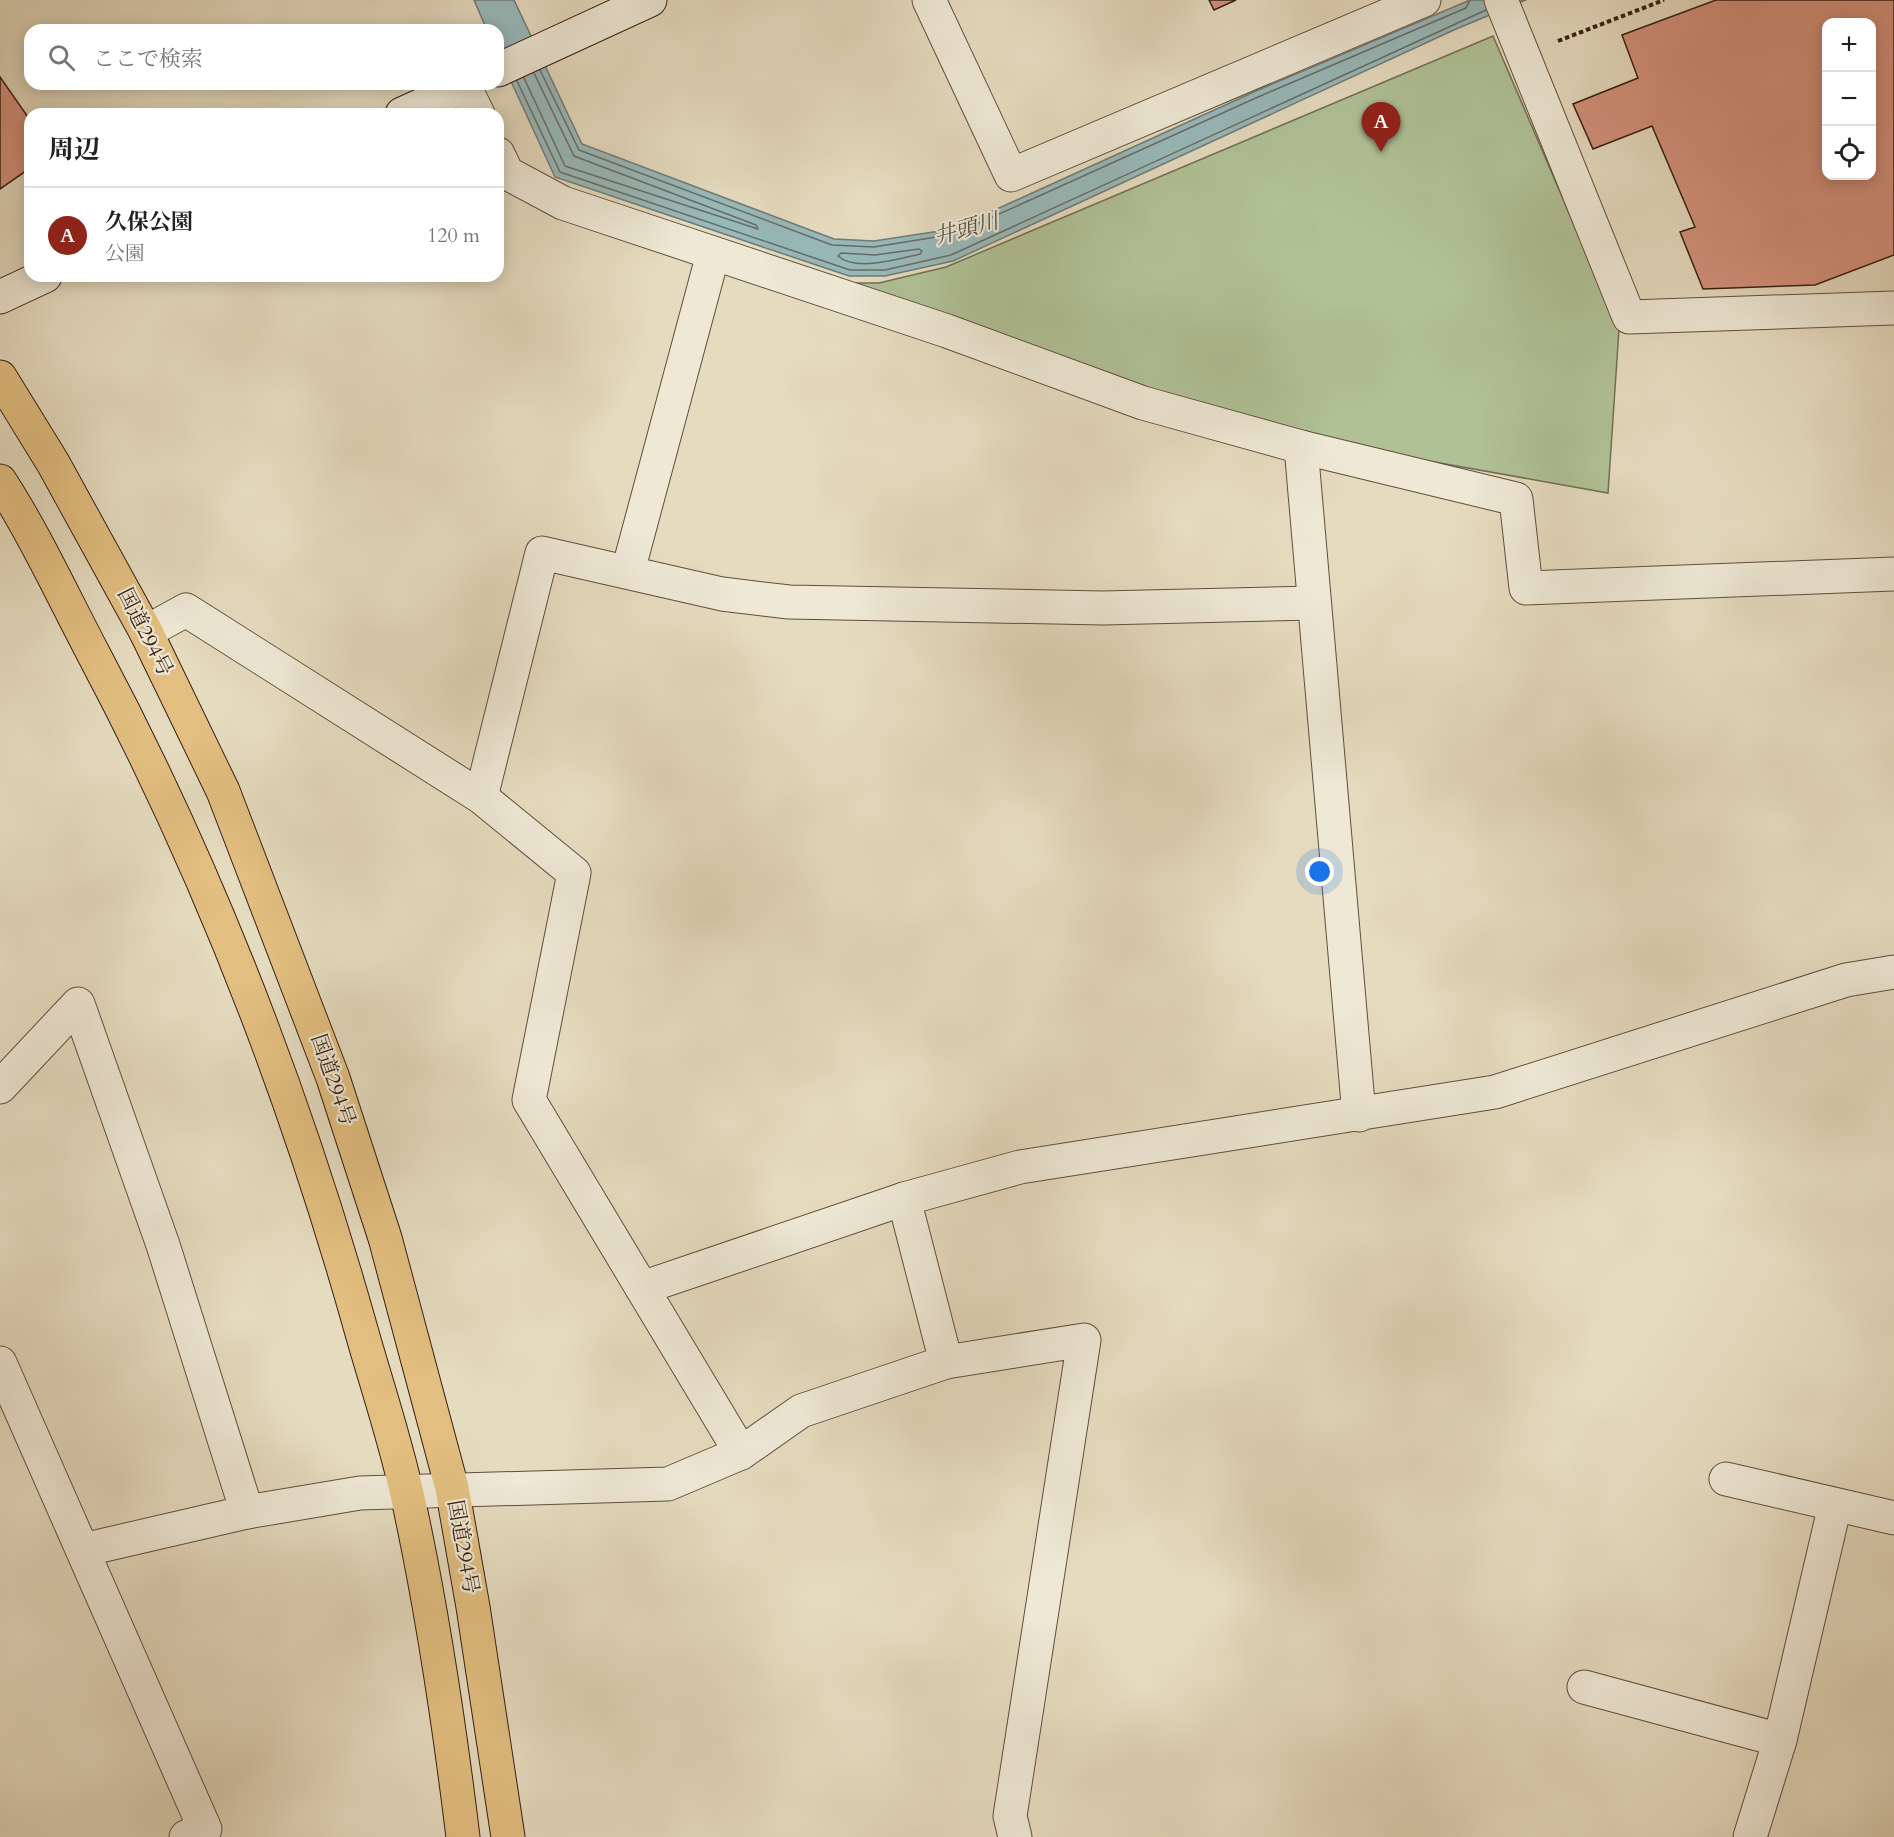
<!DOCTYPE html>
<html lang="ja">
<head>
<meta charset="utf-8">
<style>
  :root { --surface:#fff; --page:#f2f2f2; --text:#202124; --muted:#757577; --line:#e0e0e0; --accent:#8f2418 }
  body { margin:0; font-family:Cardo,"Noto Serif JP",serif; background:var(--page); color:var(--text) }
  .controls { position:absolute; right:18px; top:18px; display:grid; overflow:hidden; border-radius:12px; box-shadow:0 3px 15px #0003 }
  .controls button { width:54px; height:54px; display:grid; place-items:center; padding:0; border:0; border-bottom:2px solid var(--line); background:var(--surface); color:var(--text); font:30px sans-serif }
  .you { position:absolute; left:1320px; top:872px; width:21px; height:21px; margin:-15px; border:4px solid #fff; border-radius:50%; background:#1a73e8; box-shadow:0 0 0 9px #1a73e833 }
  .badge { display:grid; place-items:center; width:39px; height:39px; border-radius:50%; background:var(--accent); color:#fff; font-size:20px; font-weight:700 }
  .pin { position:absolute; translate:-50% -50px; filter:drop-shadow(0 2px 3px #0008) }
  .pin::after { content:''; position:absolute; top:32px; width:21px; height:18px; background:inherit; clip-path:polygon(0 0,100% 0,50% 100%) }
  .list { margin:0; padding:0; list-style:none }
  h2 { display:flex; justify-content:space-between; align-items:center; height:78px; margin:0; padding:0 24px; font-size:26px }
  h2 small { font-size:20px; font-weight:400; color:var(--muted) }
  .list li { display:grid; grid-template-columns:39px 1fr auto; gap:18px; align-items:center; box-sizing:border-box; height:96px; padding:0 24px; border-top:2px solid var(--line) }
  .list b { display:block; font-size:22px; white-space:nowrap }
  .list p { margin:0; font-size:20px; white-space:nowrap; color:var(--muted) }
  .list em { font-size:20px; font-style:normal; color:var(--muted) }
  .icon { flex:none; width:33px; height:33px; fill:none; stroke:currentColor; stroke-width:2; stroke-linecap:round; stroke-linejoin:round }
  .map { position:relative; flex:none; width:1894px; height:1837px; overflow:hidden }
  .search { position:absolute; background:var(--surface); box-shadow:0 3px 15px #0003; left:24px; top:24px; width:480px; height:66px; display:flex; align-items:center; gap:15px; box-sizing:border-box; padding:0 21px; border-radius:18px; color:var(--muted); font-size:22px }
  .panel { position:absolute; background:var(--surface); box-shadow:0 3px 15px #0003; left:24px; top:108px; width:480px; height:174px; border-radius:18px }
  .map>svg:first-child { display:block }
  .green { fill:#b0c196; stroke:#727054; stroke-width:1.5 }
  .water { fill:#98b9ba; stroke:#707b77; stroke-width:1.5 }
  .lines { fill:none; stroke-linecap:round; stroke-linejoin:round }
  .shore { stroke:#666c66; stroke-width:1.5 }
  .building { fill:#d4917c; stroke:#351f13; stroke-width:1.5; fill-rule:evenodd }
  .street-casing { stroke:#614e3e; stroke-width:35 }
  .secondary-casing { stroke:#351f13; stroke-width:35 }
  .highway-casing { stroke:#351f13; stroke-width:35 }
  .path { stroke:#351f13; stroke-width:4; stroke-dasharray:4.5 3; stroke-linecap:butt }
  .street { stroke:#eee8d5; stroke-width:33 }
  .secondary { stroke:#eee8d5; stroke-width:33 }
  .highway { stroke:#e2be80; stroke-width:33 }
  .labels { text-anchor:middle; dominant-baseline:central; stroke-width:4.5; stroke-linejoin:round; paint-order:stroke }
  .street-label { font-size:21px; fill:#351f13; stroke:#eee8d5 }
  .water-label { font-size:22px; font-style:italic; fill:#534d45; stroke:#eee8d5 }
</style>
</head>
<body>
<div class="map">
<svg width="1894" height="1837" viewBox="0 0 1894 1837">
  <rect width="100%" height="100%" fill="#e5dbbf"/>
  <filter id="stains"><feTurbulence type="fractalNoise" baseFrequency=".00333" numOctaves="4"/><feColorMatrix values="0 0 0 0 .2 0 0 0 0 .09 0 0 0 0 .02 0 0 0 .5 -.17"/></filter>
  <radialGradient id="worn" r=".72"><stop offset=".6" stop-color="#630" stop-opacity="0"/><stop offset="1" stop-color="#630" stop-opacity=".3"/></radialGradient>
  <path class="green" d="M 1493,36 L 1619,329 L 1608,493 L 1137,409 L 843,283 L 879,283 L 946,267 Z"/>
  <path class="water" d="M 474,0 L 514,0 L 582,144 L 834,239 L 874,241 L 953,229 L 1256,91 L 1470,0 L 1526,0 L 1456,29 L 953,261 L 885,276 L 849,276 L 555,177 L 498,53 L 498,30 L 487,30 Z"/>
  <g class="lines">
    <g class="shore">
      <path d="M 540,70 L 579,150 L 832,245 L 874,247 L 955,234 L 1258,97 L 1466,8 L 1470,0"/>
      <path d="M 524,78 L 565,166 L 758,229 L 756,225 L 574,156 L 534,73"/>
      <path d="M 517,81 L 560,172 L 850,270 L 885,270 L 951,255 L 1486,10"/>
      <path d="M 919,249 L 922,251 L 920,254 C 899,259 855,272 838,256 L 841,253 L 875,255 Z"/>
    </g>
  </g>
  <g class="building">
    <path d="M 1209,0 L 1236,0 L 1214,10 Z"/>
    <path d="M 1716,0 L 1894,0 L 1894,255 L 1815,285 L 1703,289 L 1680,232 L 1695,227 L 1652,126 L 1593,149 L 1573,104 L 1638,78 L 1622,35 ZM 1826,22 L 1872,22 L 1872,176 L 1826,176 Z"/>
    <path d="M 0,77 L 30,120 L 30,168 L 0,189 Z"/>
  </g>
  <g class="lines">
    <g class="street-casing">
      <g id="street">
        <path d="M 929,0 L 1011,175 L 1424,0"/>
        <path d="M 1501,0 L 1629,317 L 1894,308"/>
        <path d="M 464,86 L 478,114"/>
        <path d="M 498,154 L 507,173 L 563,203 L 947,331 L 1143,403 L 1301,447 L 1516,499 L 1526,588 L 1894,574"/>
        <path d="M 1301,447 L 1359,1115"/>
        <path d="M 628,571 L 713,254"/>
        <path d="M 146,632 L 186,610 L 481,797 L 574,873 L 529,1100 L 741,1453"/>
        <path d="M 481,797 L 542,553 L 722,594 L 789,602 L 1103,608 L 1313,603"/>
        <path d="M 0,1087 L 78,1004 L 163,1245 L 247,1512 L 83,1550"/>
        <path d="M 904,1199 L 946,1362"/>
        <path d="M 642,1288 L 904,1199 L 1020,1167 L 1495,1092 L 1846,980 L 1894,972"/>
        <path d="M 0,1363 L 205,1829 L 186,1837"/>
        <path d="M 1726,1479 L 1894,1518"/>
        <path d="M 247,1512 L 360,1493 L 668,1484 L 741,1453 L 801,1411 L 946,1362 L 1084,1340 L 1010,1816 L 1015,1837"/>
        <path d="M 1584,1687 L 1780,1740"/>
        <path d="M 1750,1837 L 1780,1740 L 1835,1505"/>
      </g>
    </g>
    <g class="secondary-casing">
      <g id="secondary">
        <path d="M 498,70 L 650,0"/>
        <path d="M 402,114 L 468,84"/>
        <path d="M 0,297 L 45,276"/>
      </g>
    </g>
    <g class="highway-casing">
      <g id="highway">
        <path d="M 0,377 L 53,463 L 146,632 L 223,791 L 333,1078 L 385,1238 L 452,1488 L 473,1607 L 508,1837"/>
        <path d="M 0,481 C 35,535 63,596 93,653 C 208,869 296,1097 362,1333 C 377,1386 395,1439 407,1494 C 432,1607 449,1722 463,1837"/>
      </g>
    </g>
    <path class="path" d="M 1558,41 L 1664,0"/>
    <use href="#street" class="street"/>
    <use href="#secondary" class="secondary"/>
    <use href="#highway" class="highway"/>
  </g>
  <g class="labels">
    <g class="street-label">
      <text transform="translate(145 632) rotate(63)">国道294号</text>
      <text transform="translate(333 1080) rotate(71)">国道294号</text>
      <text transform="translate(463 1547) rotate(80)">国道294号</text>
    </g>
    <g class="water-label">
      <text transform="translate(966 229) rotate(-15)">井頭川</text>
    </g>
  </g>
  <rect width="100%" height="100%" filter="url(#stains)"/>
  <rect width="100%" height="100%" fill="url(#worn)"/>
</svg>
<div class="controls">
<button>+</button>
<button>−</button>
<button><svg class="icon" aria-label="locate" viewBox="0 0 24 24"><circle cx="12" cy="12" r="6"/><path d="M12 2v4M12 18v4M2 12h4M18 12h4"/></svg></button>
</div>
<div class="you"></div>
<div class="pin badge" style="left:1381px;top:152px">A</div>
<div class="search"><svg class="icon" aria-label="search" viewBox="0 0 24 24"><circle cx="10" cy="10" r="6"/><path d="M15 15l6 6"/></svg>ここで検索</div>
<section class="panel">
<h2>周辺<small></small></h2>
<ul class="list">
<li><span class="badge">A</span><div><b>久保公園</b><p>公園</p></div><em>120 m</em></li>
</ul>
</section>
</div>
</body>
</html>
